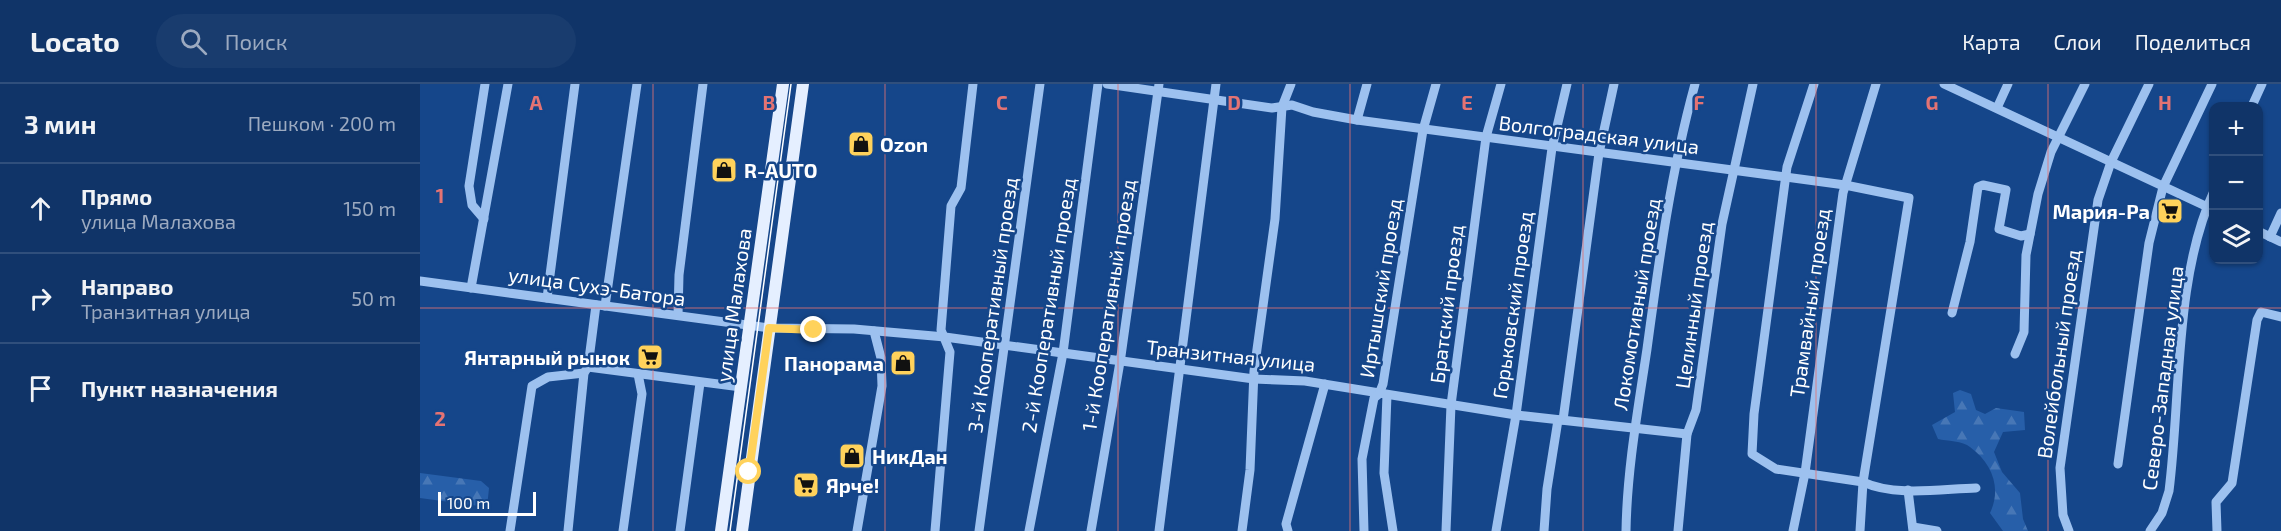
<!DOCTYPE html>
<html lang="ru">
<head>
<meta charset="utf-8">
<style>
  :root { --surface:#103468; --page:#193c6e; --text:#f1f3f6; --muted:#9caac0; --line:#304f7c }
  body { margin:0; font-family:"Exo 2",sans-serif; background:var(--page); color:var(--text) }
  .controls { position:absolute; right:18px; top:18px; display:grid; overflow:hidden; border-radius:12px; box-shadow:0 2px 4px #0004 }
  .controls button { width:54px; height:54px; display:grid; place-items:center; padding:0; border:0; border-bottom:2px solid var(--line); background:var(--surface); color:var(--text); font:30px sans-serif }
  .scale { position:absolute; left:18px; bottom:15px; width:98px; box-sizing:border-box; padding-left:6px; border:3px solid #fff; border-top:0; font-size:16px; line-height:21px; white-space:nowrap; color:#fff; -webkit-text-stroke:4px #15468a; paint-order:stroke }
  .stop { position:absolute; width:18px; height:18px; margin:-14px; border:4px solid #ffd25b; border-radius:50%; background:#fff }
  .stop.end { background:#ffd25b; border-color:#fff; box-shadow:0 2px 6px #0008 }
  .list { margin:0; padding:0; list-style:none }
  h2 { display:flex; justify-content:space-between; align-items:center; height:78px; margin:0; padding:0 24px; font-size:26px }
  h2 small { font-size:20px; font-weight:400; color:var(--muted) }
  .list li { display:grid; grid-template-columns:39px 1fr auto; gap:18px; align-items:center; box-sizing:border-box; height:90px; padding:0 24px; border-top:2px solid var(--line) }
  .list b { display:block; font-size:22px; white-space:nowrap }
  .list p { margin:0; font-size:20px; white-space:nowrap; color:var(--muted) }
  .list em { font-size:20px; font-style:normal; color:var(--muted) }
  .icon { flex:none; width:33px; height:33px; fill:none; stroke:currentColor; stroke-width:2; stroke-linecap:round; stroke-linejoin:round }
  .map { position:relative; flex:none; width:1861px; height:447px; overflow:hidden }
  header { display:flex; align-items:center; gap:36px; box-sizing:border-box; height:84px; padding:0 30px; background:var(--surface); border-bottom:2px solid var(--line) }
  header strong { font-size:28px }
  nav { display:flex; gap:33px; margin-inline-start:auto; font-size:21px }
  .search { width:420px; height:54px; background:var(--page); display:flex; align-items:center; gap:15px; box-sizing:border-box; padding:0 21px; border-radius:33px; color:var(--muted); font-size:22px }
  main { display:flex }
  aside { flex:1; background:var(--surface) }
  .map>svg:first-child { display:block }
  .forest { fill:url(#forest-firs) }
  .lines { fill:none; stroke-linecap:round; stroke-linejoin:round }
  .minor { stroke:#9dc1ef; stroke-width:9 }
  .major { stroke:#e5efff; stroke-width:12 }
  .tram { stroke:#fff; stroke-width:1.5 }
  .route { stroke:#ffd25b; stroke-width:8 }
  .grid { fill:none; stroke:#e47373; stroke-width:1.5; stroke-opacity:0.55 }
  .labels { text-anchor:middle; dominant-baseline:central; stroke-width:5; stroke-linejoin:round; paint-order:stroke }
  .street-label { font-size:20px; fill:#fff; stroke:#15468a }
  .poi-label { font-size:20px; font-weight:bold; fill:#fff; stroke:#15468a; text-anchor:start }
  .grid-label { font-size:20px; text-anchor:middle; font-weight:bold; fill:#e47373; stroke:#15468a; stroke-width:5; stroke-linejoin:round; paint-order:stroke }
</style>
</head>
<body>
<header>
<strong>Locato</strong>
<div class="search"><svg class="icon" aria-label="search" viewBox="0 0 24 24"><circle cx="10" cy="10" r="6"/><path d="M15 15l6 6"/></svg>Поиск</div>
<nav><a>Карта</a><a>Слои</a><a>Поделиться</a></nav>
</header>
<main>
<aside>
<h2>3 мин<small>Пешком · 200 m</small></h2>
<ul class="list">
<li><svg class="icon" aria-label="ahead" viewBox="0 0 24 24"><path d="M12 20V5M6 11l6-6 6 6"/></svg><div><b>Прямо</b><p>улица Малахова</p></div><em>150 m</em></li>
<li><svg class="icon" aria-label="right" viewBox="0 0 24 24"><path d="M7 20v-9h11M14 6l5 5-5 5"/></svg><div><b>Направо</b><p>Транзитная улица</p></div><em>50 m</em></li>
<li><svg class="icon" aria-label="arrive" viewBox="0 0 24 24"><path d="M6 21V4h12l-3 4 3 4H6"/></svg><div><b>Пункт назначения</b></div></li>
</ul>
</aside>
<div class="map">
<svg width="1861" height="447" viewBox="0 0 1861 447">
  <defs>
    <pattern id="forest-firs" width="22" height="20" patternUnits="userSpaceOnUse" patternTransform="scale(1.5)"><rect width="22" height="20" fill="#275fa9"/><path d="M5 1l3.5 6h-7zM16 11l3.5 6h-7z" fill="#4777b6"/></pattern>
  </defs>
  <rect width="100%" height="100%" fill="#15468a"/>
  <g class="forest">
    <path d="M 1540,306 L 1551,310 L 1556,326 L 1565,330 L 1576,324 L 1604,328 L 1605,346 L 1583,348 L 1574,368 L 1582,388 L 1600,409 L 1603,435 L 1608,447 L 1583,447 L 1570,429 C 1582,404 1572,379 1550,363 C 1543,357 1527,357 1518,355 L 1512,341 L 1535,328 L 1533,309 Z"/>
    <path d="M 0,389 L 61,397 L 69,404 L 67,423 L 0,414 Z"/>
  </g>
  <g class="lines">
    <g class="minor">
      <path d="M 687,0 L 852,24 L 872,21 L 893,28 L 937,36 L 1425,101 L 1489,114 L 1443,398 L 1440,447"/>
      <path d="M 1394,0 L 1367,83 L 1334,330 L 1332,370 L 1356,385 L 1443,398 C 1475,413 1521,405 1556,404"/>
      <path d="M 1524,0 L 1794,126"/>
      <path d="M 1832,22 L 1842,0"/>
      <path d="M 1577,24 L 1588,0"/>
      <path d="M 937,36 L 947,0"/>
      <path d="M 64,135 L 52,121 L 49,102 L 65,0"/>
      <path d="M 1838,147 L 1861,158"/>
      <path d="M 1850,153 L 1861,129"/>
      <path d="M 0,197 L 349,244 L 434,245 L 525,253 L 834,295 L 885,297 L 1096,331 L 1267,350"/>
      <path d="M 51,204 L 88,0"/>
      <path d="M 127,214 L 155,0"/>
      <path d="M 185,222 L 217,0"/>
      <path d="M 1532,229 L 1550,158 L 1558,103 L 1563,101 L 1586,106 L 1579,145 L 1601,152 L 1610,150"/>
      <path d="M 258,231 L 259,191 L 283,0"/>
      <path d="M 1595,270 L 1604,248 L 1606,171 L 1618,110 L 1631,68 L 1665,0"/>
      <path d="M 168,283 L 321,303"/>
      <path d="M 967,311 L 964,389 L 973,447"/>
      <path d="M 1143,336 L 1179,69 L 1194,0"/>
      <path d="M 1698,380 L 1729,159 L 1743,103 L 1792,0"/>
      <path d="M 1488,406 L 1493,447"/>
      <path d="M 1493,443 L 1517,447"/>
      <path d="M 90,447 L 112,302 L 128,293 L 164,289"/>
      <path d="M 148,447 L 164,289 L 168,283 L 176,221"/>
      <path d="M 203,447 L 222,310 L 218,290"/>
      <path d="M 260,447 L 280,299"/>
      <path d="M 437,447 L 462,302 L 461,274 L 454,247"/>
      <path d="M 515,447 L 530,268 L 521,246 L 531,122 L 541,104 L 553,0"/>
      <path d="M 559,447 L 620,0"/>
      <path d="M 609,447 L 643,269 L 678,0"/>
      <path d="M 671,447 L 701,272 L 739,0"/>
      <path d="M 739,447 L 796,0"/>
      <path d="M 822,447 L 830,386 L 834,287 L 855,135 L 862,23 L 871,0"/>
      <path d="M 868,447 L 866,440 L 905,300"/>
      <path d="M 944,447 L 942,375 L 954,314 L 959,310 L 963,300 L 1003,46 L 1016,0"/>
      <path d="M 1026,447 L 1031,321 L 1066,53 L 1081,0"/>
      <path d="M 1076,447 L 1096,331 L 1132,64 L 1147,0"/>
      <path d="M 1124,447 L 1127,405 L 1138,336"/>
      <path d="M 1206,447 C 1207,386 1218,325 1227,265 C 1239,176 1251,87 1275,0"/>
      <path d="M 1258,447 L 1267,350 L 1276,326 L 1302,140 L 1333,0"/>
      <path d="M 1373,447 L 1385,389 L 1423,109 L 1456,0"/>
      <path d="M 1649,447 L 1643,431 L 1640,384 L 1678,116 L 1691,78 L 1729,0"/>
      <path d="M 1730,447 L 1742,429 L 1749,407 C 1761,313 1754,193 1794,107"/>
      <path d="M 1797,447 L 1796,418 L 1812,399 L 1837,236 L 1841,228 L 1861,233"/>
    </g>
    <g class="major">
      <path d="M 301,447 L 363,0"/>
      <path d="M 322,447 L 383,0"/>
    </g>
    <path class="tram" d="M 310,447 L 371,0"/>
  </g>
  <g class="lines">
    <path class="route" d="M 329,388 L 349,244 L 394,246"/>
  </g>
  <path class="grid" d="M 233,0 L 233,447M 465,0 L 465,447M 698,0 L 698,447M 930,0 L 930,447M 1163,0 L 1163,447M 1396,0 L 1396,447M 1628,0 L 1628,447M 0,224 L 1861,224"/>
  <defs>
    <g id="shop-square" transform="scale(1.35)"><rect x="-9" y="-9" width="18" height="18" rx="4" fill="#ffd25b" stroke="#15468a"/><path d="M-5-2.5h2.3a2.7 3.5 0 0 1 5.4 0H5L5.5 6h-11ZM-1.5-2.5h3a1.5 2.3 0 0 0-3 0Z" fill="#111"/></g>
    <g id="supermarket-square" transform="scale(1.35)"><rect x="-9" y="-9" width="18" height="18" rx="4" fill="#ffd25b" stroke="#15468a"/><path d="M-6-5.5h2.5l.6 2H6L4.5 2H-2.5L-4.4-4H-6ZM-1.5 3.2a1.3 1.3 0 1 0 .1 0ZM3 3.2a1.3 1.3 0 1 0 .1 0Z" fill="#111"/></g>
  </defs>
  <g fill-rule="evenodd">
    <use href="#shop-square" x="441" y="60"/>
    <use href="#shop-square" x="304" y="86"/>
    <use href="#supermarket-square" x="1750" y="127"/>
    <use href="#supermarket-square" x="230" y="273"/>
    <use href="#shop-square" x="483" y="279"/>
    <use href="#shop-square" x="432" y="372"/>
    <use href="#supermarket-square" x="386" y="401"/>
  </g>
  <g class="labels">
    <g class="street-label">
      <text transform="translate(1179 50) rotate(7)">Волгоградская улица</text>
      <text transform="translate(177 202) rotate(8)">улица Сухэ-Батора</text>
      <text transform="translate(960 204) rotate(-81)">Иртышский проезд</text>
      <text transform="translate(1389 219) rotate(-82)">Трамвайный проезд</text>
      <text transform="translate(1026 220) rotate(-83)">Братский проезд</text>
      <text transform="translate(1216 220) rotate(-81)">Локомотивный проезд</text>
      <text transform="translate(313 221) rotate(-82)">улица Малахова</text>
      <text transform="translate(572 221) rotate(-82)">3-й Кооперативный проезд</text>
      <text transform="translate(628 221) rotate(-81)">2-й Кооперативный проезд</text>
      <text transform="translate(688 221) rotate(-81)">1-й Кооперативный проезд</text>
      <text transform="translate(1092 221) rotate(-82)">Горьковский проезд</text>
      <text transform="translate(1273 221) rotate(-82)">Целинный проезд</text>
      <text transform="translate(1638 270) rotate(-82)">Волейбольный проезд</text>
      <text transform="translate(811 271) rotate(6)">Транзитная улица</text>
      <text transform="translate(1742 294) rotate(-83)">Северо-Западная улица</text>
    </g>
    <g class="poi-label">
      <text x="460" y="60">Ozon</text>
      <text x="324" y="86">R-AUTO</text>
      <text x="1730" y="127" text-anchor="end">Мария-Ра</text>
      <text x="210" y="273" text-anchor="end">Янтарный рынок</text>
      <text x="464" y="279" text-anchor="end">Панорама</text>
      <text x="452" y="372">НикДан</text>
      <text x="406" y="401">Ярче!</text>
    </g>
  </g>
  <g class="grid-label">
    <text x="116" y="26">A</text>
    <text x="349" y="26">B</text>
    <text x="582" y="26">C</text>
    <text x="814" y="26">D</text>
    <text x="1047" y="26">E</text>
    <text x="1279" y="26">F</text>
    <text x="1512" y="26">G</text>
    <text x="1745" y="26">H</text>
    <text x="20" y="119">1</text>
    <text x="20" y="342">2</text>
  </g>
</svg>
<div class="controls">
<button>+</button>
<button>−</button>
<button><svg class="icon" aria-label="layers" viewBox="0 0 24 24"><path d="M12 4l9 5-9 5-9-5zM3 14l9 5 9-5"/></svg></button>
</div>
<div class="scale">100 m</div>
<div class="stop" style="left:329px;top:388px"></div>
<div class="stop end" style="left:394px;top:246px"></div>
</div>
</main>
</body>
</html>
